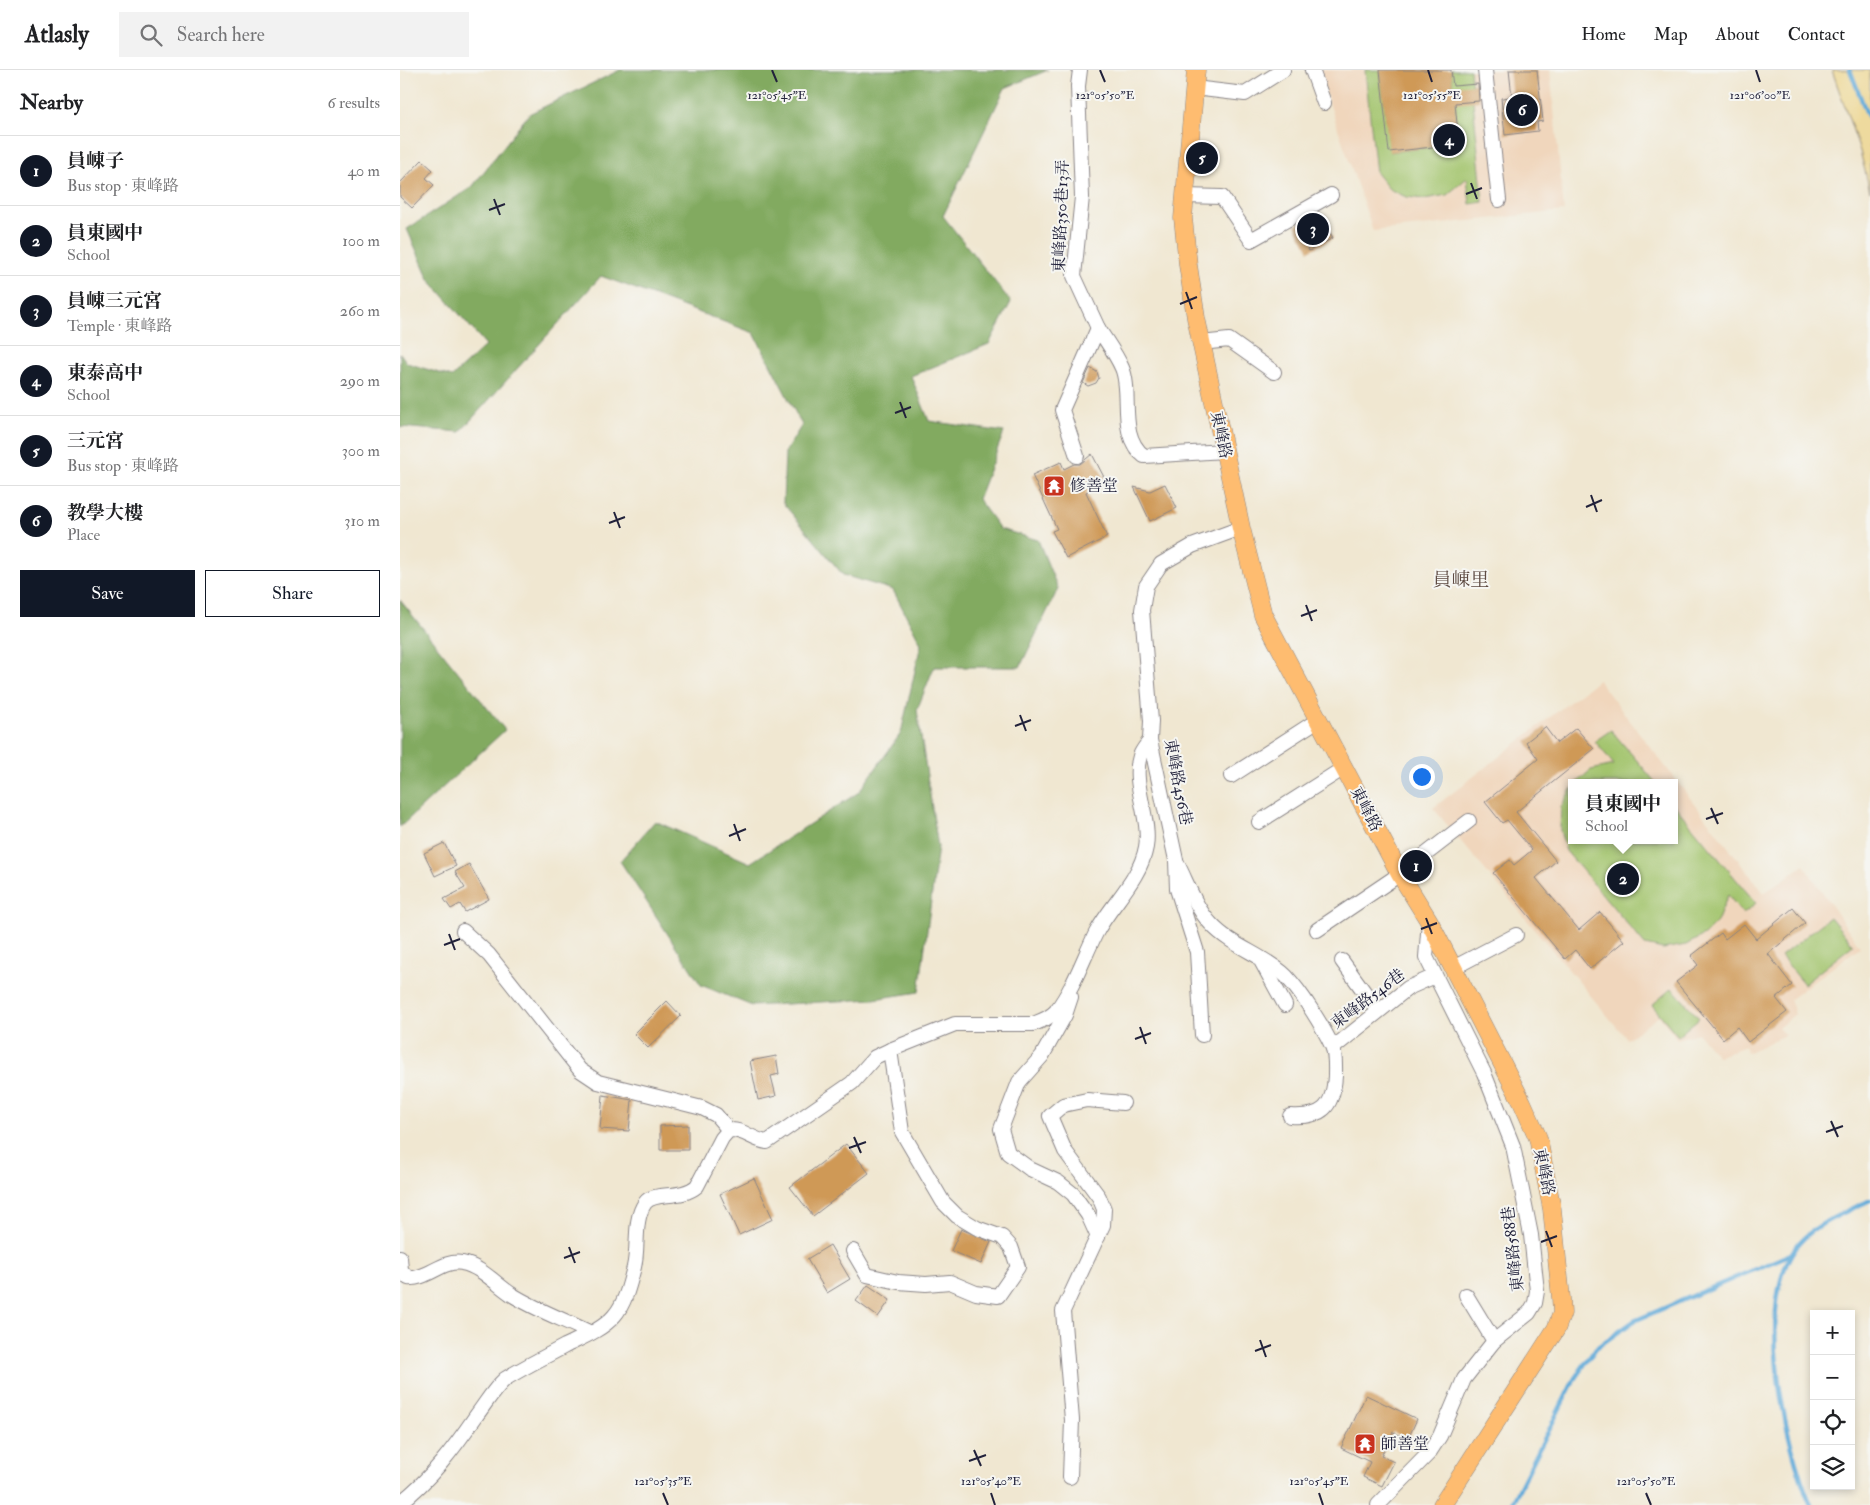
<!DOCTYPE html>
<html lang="en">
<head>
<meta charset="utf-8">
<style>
  :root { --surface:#fff; --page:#f2f2f2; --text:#202124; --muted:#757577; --line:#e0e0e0; --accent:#111827 }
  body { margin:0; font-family:"IM FELL Double Pica","Noto Serif TC",serif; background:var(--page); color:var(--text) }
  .controls { position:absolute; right:15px; bottom:15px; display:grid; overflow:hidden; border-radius:0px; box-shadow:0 2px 8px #0003 }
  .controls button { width:45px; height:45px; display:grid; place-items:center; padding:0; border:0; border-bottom:1px solid var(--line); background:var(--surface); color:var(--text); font:25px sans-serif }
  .you { position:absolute; left:1021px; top:706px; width:18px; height:18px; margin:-12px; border:4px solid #fff; border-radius:50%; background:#1a73e8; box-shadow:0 0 0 8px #1a73e833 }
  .badge { display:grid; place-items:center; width:32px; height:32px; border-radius:50%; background:var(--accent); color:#fff; font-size:16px; font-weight:700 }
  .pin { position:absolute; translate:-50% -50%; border:2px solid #fff; box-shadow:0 1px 5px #0006 }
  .popup { position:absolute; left:1168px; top:709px; width:110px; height:65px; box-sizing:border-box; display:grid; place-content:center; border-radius:0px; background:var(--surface); filter:drop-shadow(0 1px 4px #0005); font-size:16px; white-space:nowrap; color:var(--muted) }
  .popup b { font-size:19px; color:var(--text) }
  .popup::after { content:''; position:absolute; left:50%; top:100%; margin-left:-10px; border:10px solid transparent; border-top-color:var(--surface) }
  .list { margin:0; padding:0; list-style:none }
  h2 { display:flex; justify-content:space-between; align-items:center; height:65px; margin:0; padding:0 20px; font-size:21px }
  h2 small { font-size:16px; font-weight:400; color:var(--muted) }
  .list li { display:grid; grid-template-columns:32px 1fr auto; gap:15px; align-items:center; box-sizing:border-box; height:70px; padding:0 20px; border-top:1px solid var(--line) }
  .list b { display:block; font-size:19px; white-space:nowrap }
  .list p { margin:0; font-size:16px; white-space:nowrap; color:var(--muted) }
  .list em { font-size:16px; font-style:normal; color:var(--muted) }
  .actions { display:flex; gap:10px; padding:15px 20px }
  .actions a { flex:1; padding:11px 0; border:1px solid var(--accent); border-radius:0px; text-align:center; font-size:18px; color:var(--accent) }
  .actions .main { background:var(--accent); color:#fff }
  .icon { flex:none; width:28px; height:28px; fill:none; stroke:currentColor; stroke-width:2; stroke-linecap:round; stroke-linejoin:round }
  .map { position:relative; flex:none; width:1470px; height:1435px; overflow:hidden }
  header { display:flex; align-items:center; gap:30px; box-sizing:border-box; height:70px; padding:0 25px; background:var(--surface); border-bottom:1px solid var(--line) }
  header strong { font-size:24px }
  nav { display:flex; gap:28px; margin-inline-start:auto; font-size:18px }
  .search { width:350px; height:45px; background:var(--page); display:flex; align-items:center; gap:12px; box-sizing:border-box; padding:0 18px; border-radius:0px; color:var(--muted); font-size:19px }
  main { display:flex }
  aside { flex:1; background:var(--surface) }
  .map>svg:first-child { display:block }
  .built { fill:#f0d6bc; fill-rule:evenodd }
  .green { fill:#a3c46d; stroke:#627354 }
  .forest { fill:#82aa60; stroke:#52664e }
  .sand { fill:#eeda9e; stroke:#887e6c }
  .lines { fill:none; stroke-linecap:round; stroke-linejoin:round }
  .stream { stroke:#62abd9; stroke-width:4.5 }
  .building { fill:#cf9956 }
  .minor-casing { stroke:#898486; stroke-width:16 }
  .major-casing { stroke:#898486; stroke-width:19 }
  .minor { stroke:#fff; stroke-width:14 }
  .major { stroke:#febc70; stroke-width:18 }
  .ticks { fill:none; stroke:#22223b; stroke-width:2 }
  .labels { text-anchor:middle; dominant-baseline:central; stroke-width:4; stroke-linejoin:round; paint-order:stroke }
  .street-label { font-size:16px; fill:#22223b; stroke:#f6f6f2 }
  .poi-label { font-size:16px; fill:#22223b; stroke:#f6f6f2; text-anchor:start }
  .quarter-label { font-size:19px; fill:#5f4c44; stroke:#f6f6f2 }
  .ticks-label { font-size:12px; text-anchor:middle; fill:#22223b; stroke:#f6f6f2; stroke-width:4; stroke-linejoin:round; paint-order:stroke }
</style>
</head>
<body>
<header>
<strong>Atlasly</strong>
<div class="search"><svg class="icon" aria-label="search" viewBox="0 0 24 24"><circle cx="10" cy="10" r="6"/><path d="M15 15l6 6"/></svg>Search here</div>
<nav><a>Home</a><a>Map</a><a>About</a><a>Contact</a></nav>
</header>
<main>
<aside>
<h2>Nearby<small>6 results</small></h2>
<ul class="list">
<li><span class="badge">1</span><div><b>員崠子</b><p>Bus stop · 東峰路</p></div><em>40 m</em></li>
<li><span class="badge">2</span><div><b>員東國中</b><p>School</p></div><em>100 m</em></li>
<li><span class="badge">3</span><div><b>員崠三元宮</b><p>Temple · 東峰路</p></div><em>260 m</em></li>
<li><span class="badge">4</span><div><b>東泰高中</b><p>School</p></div><em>290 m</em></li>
<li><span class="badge">5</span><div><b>三元宮</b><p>Bus stop · 東峰路</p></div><em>300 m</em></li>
<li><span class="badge">6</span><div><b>教學大樓</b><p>Place</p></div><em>310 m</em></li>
</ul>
<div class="actions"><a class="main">Save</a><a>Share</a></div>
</aside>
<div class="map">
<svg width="1470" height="1435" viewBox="0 0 1470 1435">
  <rect width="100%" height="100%" fill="#f6f6f2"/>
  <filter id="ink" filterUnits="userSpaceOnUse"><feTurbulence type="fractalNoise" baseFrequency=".02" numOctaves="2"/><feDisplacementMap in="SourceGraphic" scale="10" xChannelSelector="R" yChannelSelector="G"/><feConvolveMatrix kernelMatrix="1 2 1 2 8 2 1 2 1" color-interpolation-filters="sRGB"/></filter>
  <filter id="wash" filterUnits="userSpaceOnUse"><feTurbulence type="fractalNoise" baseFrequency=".0096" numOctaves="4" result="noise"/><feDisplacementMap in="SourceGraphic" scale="20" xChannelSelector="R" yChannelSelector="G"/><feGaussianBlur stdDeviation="1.12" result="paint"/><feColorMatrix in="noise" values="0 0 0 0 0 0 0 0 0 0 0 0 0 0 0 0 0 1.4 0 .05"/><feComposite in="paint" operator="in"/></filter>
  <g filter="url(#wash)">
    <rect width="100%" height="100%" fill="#f0e7d1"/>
    <g class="built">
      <path d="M 918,0 L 1150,0 L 1164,141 L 973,161 Z"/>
      <path d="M 1198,610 L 1364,823 L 1404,795 L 1460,877 L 1390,929 L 1395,944 L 1378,958 L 1385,965 L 1347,983 L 1345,976 L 1318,987 L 1298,963 L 1277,969 L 1259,946 L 1227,969 L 1033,738 ZM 1172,713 L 1274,713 L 1274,770 L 1172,770 Z"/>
    </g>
    <g class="green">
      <path d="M 965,0 L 980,0 L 990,82 L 1059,74 L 1051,0 L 1070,0 L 1083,132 L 1070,134 L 1067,108 L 1047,125 L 1024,129 L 1006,127 L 989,119 L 976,103 Z"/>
      <path d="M 1211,660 L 1256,713 L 1176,713 L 1191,700 L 1214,695 L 1195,671 Z"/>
      <path d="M 1172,718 L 1172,770 L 1274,770 L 1274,735 L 1356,833 L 1343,844 L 1328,825 L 1317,852 L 1304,865 L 1286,875 L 1263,879 L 1245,875 L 1166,781 L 1160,760 L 1161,737 Z"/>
      <path d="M 1430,847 L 1453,875 L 1404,914 L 1381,886 Z"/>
      <path d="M 1272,918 L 1299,948 L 1278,966 L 1252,935 Z"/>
    </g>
    <g class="forest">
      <path d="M 220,0 L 648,0 L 605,18 L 543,146 L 611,232 L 589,274 L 511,306 L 529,351 L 604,362 L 578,429 L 600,459 L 638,470 L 658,519 L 620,597 L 534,597 L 517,640 L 538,777 L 519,922 L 474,929 L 352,936 L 301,915 L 220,791 L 255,751 L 350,793 L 459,722 L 501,663 L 521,574 L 493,520 L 443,505 L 383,433 L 385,382 L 402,355 L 354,263 L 201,206 L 60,362 L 0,357 L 0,283 L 7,293 L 52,307 L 86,275 L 29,209 L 7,159 L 72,117 L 129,44 Z"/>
      <path d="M 0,530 L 105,660 L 0,757 Z"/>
    </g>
    <path class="sand" d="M 1432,0 L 1470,0 L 1470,121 L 1460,81 Z"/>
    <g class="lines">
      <g class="stream">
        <path d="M 1450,0 L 1470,52"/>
        <path d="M 1111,1435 L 1175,1308 L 1196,1278 L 1234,1251 L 1391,1184"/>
        <path d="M 1411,1435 C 1385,1375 1349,1219 1404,1168 C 1422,1151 1448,1141 1470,1130"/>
      </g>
    </g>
    <g id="blocks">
      <g class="building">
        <path d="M 980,0 L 1051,0 L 1053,16 L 1078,14 L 1079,31 L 1055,33 L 1059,74 L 989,82 Z"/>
        <path d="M 1109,0 L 1137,0 L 1143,51 L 1137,52 L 1138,61 L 1105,65 L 1101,28 L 1112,27 Z"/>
        <path d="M 22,90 L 33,100 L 26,108 L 34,115 L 12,138 L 0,127 L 0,113 Z"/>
        <path d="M 919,142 L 933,168 L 909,181 L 895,155 Z"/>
        <path d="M 690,298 L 697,302 L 699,308 L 696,313 L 688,316 L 683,313 Z"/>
        <path d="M 692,384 L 706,411 L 686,422 L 707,467 L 666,488 L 652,461 L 657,459 L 632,405 L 661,392 L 664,399 L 674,394 L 680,394 Z"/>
        <path d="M 765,414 L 777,438 L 750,451 L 734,417 L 750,421 Z"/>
        <path d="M 1145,657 L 1157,673 L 1176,658 L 1194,679 L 1116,742 L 1156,791 L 1136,808 L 1179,860 L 1200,842 L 1224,871 L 1190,899 L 1175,880 L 1165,889 L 1093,803 L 1110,790 L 1114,795 L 1132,780 L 1107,750 L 1102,753 L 1085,732 L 1138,689 L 1126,672 Z"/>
        <path d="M 44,773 L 56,796 L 35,806 L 24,783 Z"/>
        <path d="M 69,794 L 89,829 L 65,842 L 60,834 L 51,839 L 44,829 L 65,818 L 55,802 Z"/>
        <path d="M 1393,838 L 1405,853 L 1368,884 L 1392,915 L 1376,928 L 1387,942 L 1348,972 L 1337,957 L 1323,969 L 1276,912 L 1298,895 L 1291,886 L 1321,863 L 1325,869 L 1344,854 L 1356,869 Z"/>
        <path d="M 267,931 L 281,946 L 248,978 L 234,964 Z"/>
        <path d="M 376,986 L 379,1004 L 371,1006 L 376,1026 L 358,1030 L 350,991 Z"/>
        <path d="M 203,1025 L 232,1030 L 229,1061 L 200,1059 Z"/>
        <path d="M 288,1055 L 288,1080 L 260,1080 L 260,1056 Z"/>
        <path d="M 446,1074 L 469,1103 L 413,1146 L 390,1117 Z"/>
        <path d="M 354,1108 L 373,1149 L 339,1165 L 320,1124 Z"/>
        <path d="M 561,1159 L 591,1172 L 581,1194 L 551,1181 Z"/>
        <path d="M 430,1175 L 450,1209 L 427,1223 L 407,1189 Z"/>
        <path d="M 468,1215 L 490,1230 L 478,1247 L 456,1231 Z"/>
        <path d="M 966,1325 L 1017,1349 L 1008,1369 L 993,1362 L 981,1386 L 994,1392 L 982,1416 L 963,1407 L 970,1392 L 941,1378 Z"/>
      </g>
    </g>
  </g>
  <g filter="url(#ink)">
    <use href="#blocks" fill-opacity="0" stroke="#898486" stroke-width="1"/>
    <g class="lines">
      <g class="minor-casing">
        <g id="minor">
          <path d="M 680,0 L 678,16 L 682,127 L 674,206 L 698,258"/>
          <path d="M 912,0 L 924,33"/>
          <path d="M 1085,0 L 1099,130"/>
          <path d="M 794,18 L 845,24 L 883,0"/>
          <path d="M 784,126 L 822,127 L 851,170 L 931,125"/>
          <path d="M 801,273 L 829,270 L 874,302"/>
          <path d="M 677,386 L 662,340 L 698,258 C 706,271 716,284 722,298 C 733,323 717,365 744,386 L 824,381"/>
          <path d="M 831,706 L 918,650"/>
          <path d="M 859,752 L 944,698"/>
          <path d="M 778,795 C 788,815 796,838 811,854 C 832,877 864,885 886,906 C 902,923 922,955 932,976 C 936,984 935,997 935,1006 C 933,1038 922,1048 890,1046"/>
          <path d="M 917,860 L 1000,804 L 1069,751"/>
          <path d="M 63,861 L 89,885 L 180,1000 L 198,1012 L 302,1038 L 316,1045 L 329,1060"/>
          <path d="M 861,891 L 885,935"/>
          <path d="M 942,891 L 978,941"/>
          <path d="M 1053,898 L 1116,865"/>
          <path d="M 671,927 L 665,945 L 642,986 L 619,1012 L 601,1059 L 608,1083 L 630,1099 L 658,1112 L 673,1124 L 688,1145 L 698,1167"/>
          <path d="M 802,965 L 797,882 L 777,819 L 776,790 L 750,670 L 751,651 L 742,540 L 746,516 L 761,494 L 792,476 L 841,458"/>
          <path d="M 933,978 L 1008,918 L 1035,906"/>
          <path d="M 453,1181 L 467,1205 L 498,1212 L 526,1214 L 550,1212 L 576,1223 L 598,1226 L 618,1197 L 611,1177 L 602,1167 L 577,1158 L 557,1146 L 543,1132 L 502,1062 L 490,980"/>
          <path d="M 0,1187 L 1,1200 L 8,1208 C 27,1210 43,1189 62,1193 C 80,1196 96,1214 111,1224 C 136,1240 165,1250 191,1263"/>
          <path d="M 1066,1225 L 1094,1271"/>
          <path d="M 670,1407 L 672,1350 L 663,1241 L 703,1155 L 704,1139 L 699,1127 L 665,1081 L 650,1046 L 663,1035 L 687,1030 L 723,1033"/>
          <path d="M 0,1433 C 31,1409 54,1378 76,1346 C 86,1333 93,1320 105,1309 C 124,1297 145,1287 165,1276 C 181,1268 202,1260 214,1246 C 225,1234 230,1213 234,1197 C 239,1177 233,1150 245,1133 C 253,1121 281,1130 297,1116 L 322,1068 L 329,1060 C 344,1059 352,1070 367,1072 L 452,1013 L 475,987 L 490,980 L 555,954 L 633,954 C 641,951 650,948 656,941 C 674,917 683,889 696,863 C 711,834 740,810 746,777 C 751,748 731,713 740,686 C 742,680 747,675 750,670"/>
          <path d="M 978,1435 L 1029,1383 L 1040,1366 L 1064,1309 L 1094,1271 L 1129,1243 L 1135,1233 L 1137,1221 L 1131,1165 L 1113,1076 L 1084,1003 L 1026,887 L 1029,851"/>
        </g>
      </g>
      <g class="major-casing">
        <path id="major" d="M 796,0 L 783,148 L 788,195 L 796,248 L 841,458 L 863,545 L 1000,804 L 1029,851 L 1122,1032 L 1138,1068 L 1152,1139 L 1161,1228 L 1162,1243 L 1156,1259 L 1042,1435"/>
      </g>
      <use href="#minor" class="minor"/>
      <use href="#major" class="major"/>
    </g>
  </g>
  <path class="ticks" d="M 372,0 L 377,12M 700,0 L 705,12M 1028,0 L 1032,12M 1356,0 L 1360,12M 1071,113 L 1077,129M 1066,124 L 1082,118M 94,129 L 100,145M 89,140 L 105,134M 786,222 L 792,239M 780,234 L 797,227M 500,332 L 506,348M 495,343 L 511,337M 1191,425 L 1197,442M 1186,437 L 1202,430M 214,442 L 220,458M 209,453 L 225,447M 906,535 L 912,551M 901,546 L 917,540M 620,645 L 626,661M 615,656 L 631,650M 1311,738 L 1318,754M 1306,749 L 1323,743M 334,754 L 340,771M 329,766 L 346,759M 1026,848 L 1032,864M 1021,859 L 1037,853M 49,864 L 55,880M 44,875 L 60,869M 740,957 L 746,974M 735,969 L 751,963M 1431,1051 L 1438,1067M 1426,1062 L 1443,1056M 454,1067 L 461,1083M 449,1078 L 466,1072M 1146,1161 L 1152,1177M 1141,1172 L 1157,1166M 169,1177 L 175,1193M 164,1188 L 180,1182M 860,1270 L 866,1287M 855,1281 L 871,1275M 574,1380 L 581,1396M 569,1391 L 586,1385M 263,1423 L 268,1435M 591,1423 L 595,1435M 919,1423 L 923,1435M 1246,1423 L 1251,1435"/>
  <defs>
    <g id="temple-square" transform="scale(1.125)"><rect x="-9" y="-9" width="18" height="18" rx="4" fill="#c8321e" stroke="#f6f6f2"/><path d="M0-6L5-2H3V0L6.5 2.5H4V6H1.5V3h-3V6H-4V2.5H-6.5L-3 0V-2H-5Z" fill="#fff"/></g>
  </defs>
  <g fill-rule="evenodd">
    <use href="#temple-square" x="654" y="416"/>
    <use href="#temple-square" x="965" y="1374"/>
  </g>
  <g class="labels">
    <g class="street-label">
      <text transform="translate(661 146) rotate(-88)">東峰路350巷13弄</text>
      <text transform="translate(821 365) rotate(78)">東峰路</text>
      <text transform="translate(778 712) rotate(79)">東峰路456巷</text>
      <text transform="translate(966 739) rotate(62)">東峰路</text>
      <text transform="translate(968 929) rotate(-37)">東峰路546巷</text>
      <text transform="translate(1144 1102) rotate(78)">東峰路</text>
      <text transform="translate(1113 1179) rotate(-97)">東峰路588巷</text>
    </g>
    <g class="poi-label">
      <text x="670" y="416">修善堂</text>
      <text x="981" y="1374">師善堂</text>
    </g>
    <g class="quarter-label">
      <text x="1061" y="510">員崠里</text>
    </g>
  </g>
  <g class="ticks-label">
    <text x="377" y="29">121°05'45"E</text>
    <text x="705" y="29">121°05'50"E</text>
    <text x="1032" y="29">121°05'55"E</text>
    <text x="1360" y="29">121°06'00"E</text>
    <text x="263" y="1415">121°05'35"E</text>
    <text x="591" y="1415">121°05'40"E</text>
    <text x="919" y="1415">121°05'45"E</text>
    <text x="1246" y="1415">121°05'50"E</text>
  </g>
</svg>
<div class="controls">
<button>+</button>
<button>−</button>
<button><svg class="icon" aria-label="locate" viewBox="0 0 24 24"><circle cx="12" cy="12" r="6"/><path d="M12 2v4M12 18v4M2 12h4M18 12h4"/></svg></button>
<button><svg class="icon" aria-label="layers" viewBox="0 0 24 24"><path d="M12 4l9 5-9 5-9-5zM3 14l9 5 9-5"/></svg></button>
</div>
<div class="you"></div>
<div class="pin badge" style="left:1016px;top:796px">1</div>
<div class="pin badge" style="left:1223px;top:809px">2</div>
<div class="popup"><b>員東國中</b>School</div>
<div class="pin badge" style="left:913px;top:159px">3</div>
<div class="pin badge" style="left:1049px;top:70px">4</div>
<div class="pin badge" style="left:802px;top:88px">5</div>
<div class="pin badge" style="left:1122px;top:40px">6</div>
</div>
</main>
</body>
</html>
